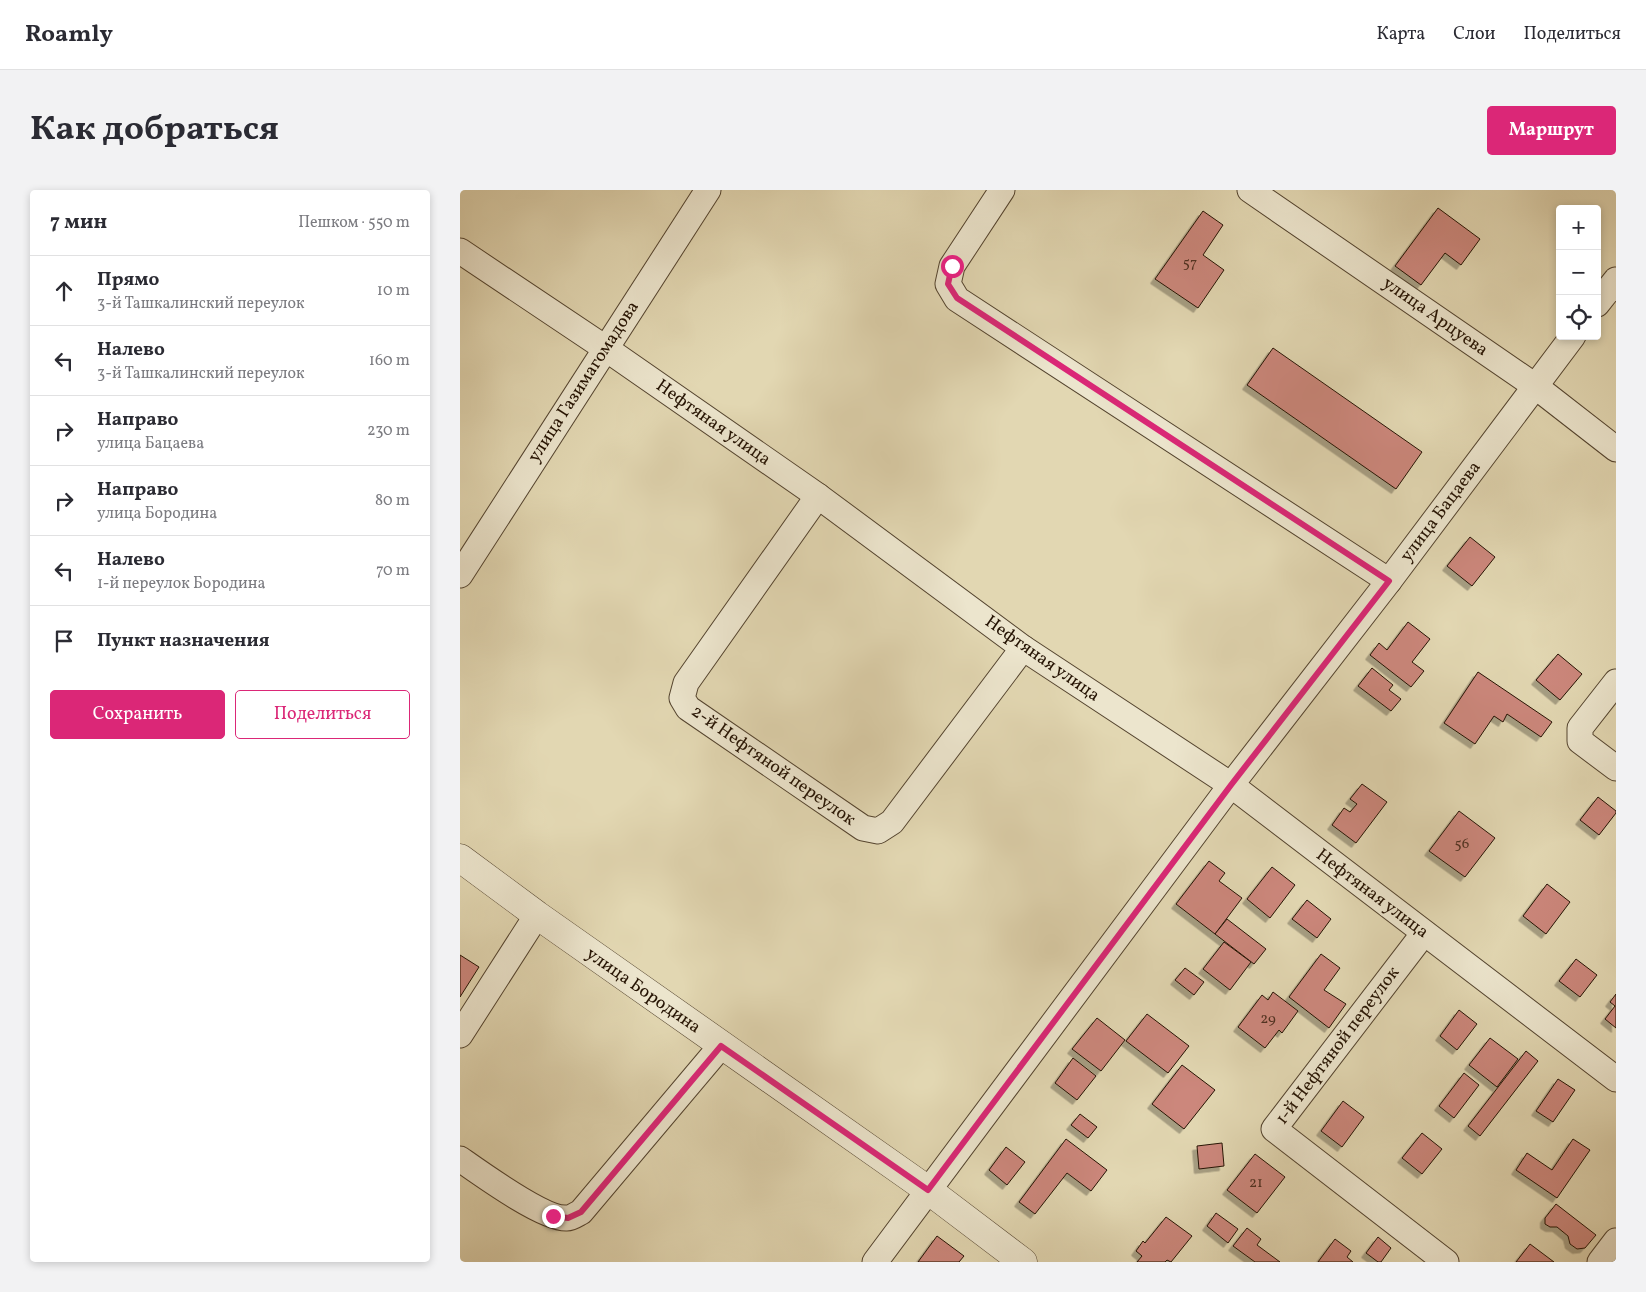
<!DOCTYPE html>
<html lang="ru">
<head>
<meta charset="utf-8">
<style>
  :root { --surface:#fff; --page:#f2f2f3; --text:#2b2b33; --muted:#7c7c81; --line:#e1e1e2; --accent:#db2777 }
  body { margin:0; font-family:Vollkorn,serif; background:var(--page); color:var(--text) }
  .controls { position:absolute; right:15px; top:15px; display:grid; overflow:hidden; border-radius:5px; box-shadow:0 2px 8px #0003 }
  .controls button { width:45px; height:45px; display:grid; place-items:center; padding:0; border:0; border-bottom:1px solid var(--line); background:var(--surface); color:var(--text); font:25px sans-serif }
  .stop { position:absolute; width:15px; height:15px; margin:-11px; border:4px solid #db2777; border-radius:50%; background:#fff }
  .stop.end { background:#db2777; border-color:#fff; box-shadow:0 1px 5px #0008 }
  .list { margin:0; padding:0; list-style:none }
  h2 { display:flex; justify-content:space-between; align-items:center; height:65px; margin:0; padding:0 20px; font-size:21px }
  h2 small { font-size:16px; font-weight:400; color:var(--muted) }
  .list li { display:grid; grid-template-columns:32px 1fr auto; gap:15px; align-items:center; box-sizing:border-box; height:70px; padding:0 20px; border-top:1px solid var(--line) }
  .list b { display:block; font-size:19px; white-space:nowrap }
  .list p { margin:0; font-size:16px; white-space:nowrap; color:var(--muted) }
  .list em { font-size:16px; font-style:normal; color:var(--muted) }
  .actions { display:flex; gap:10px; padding:15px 20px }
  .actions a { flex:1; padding:11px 0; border:1px solid var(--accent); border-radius:5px; text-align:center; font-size:18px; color:var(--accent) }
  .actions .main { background:var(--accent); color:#fff }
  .icon { flex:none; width:28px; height:28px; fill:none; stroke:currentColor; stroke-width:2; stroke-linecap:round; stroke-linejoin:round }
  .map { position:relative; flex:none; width:1156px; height:1072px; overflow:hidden; border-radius:5px }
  header { display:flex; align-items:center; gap:30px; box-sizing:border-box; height:70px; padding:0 25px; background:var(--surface); border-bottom:1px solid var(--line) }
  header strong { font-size:24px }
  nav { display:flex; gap:28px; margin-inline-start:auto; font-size:18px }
  .intro { display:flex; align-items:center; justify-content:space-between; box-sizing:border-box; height:120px; padding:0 30px }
  h1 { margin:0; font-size:35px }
  .button { padding:12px 22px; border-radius:5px; background:var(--accent); color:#fff; font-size:18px; font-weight:700 }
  main { display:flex; gap:30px; padding:0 30px }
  aside { flex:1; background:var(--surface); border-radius:5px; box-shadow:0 2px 8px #0003 }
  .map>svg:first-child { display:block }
  .building { fill:#cc877b; stroke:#251303; filter:url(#shadow) }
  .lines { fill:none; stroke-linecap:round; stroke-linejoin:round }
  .minor-casing { stroke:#54442f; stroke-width:27 }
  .tertiary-casing { stroke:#54442f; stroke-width:29 }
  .minor { stroke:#ece5cd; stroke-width:25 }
  .tertiary { stroke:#ece5cd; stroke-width:28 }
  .route { stroke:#db2777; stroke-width:6 }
  .labels { text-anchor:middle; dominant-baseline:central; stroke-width:4.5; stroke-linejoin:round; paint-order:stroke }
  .number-label { font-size:15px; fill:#4f3021 }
  .street-label { font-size:18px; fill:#251303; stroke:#ece5cd }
</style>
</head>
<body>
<header>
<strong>Roamly</strong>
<nav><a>Карта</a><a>Слои</a><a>Поделиться</a></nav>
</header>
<div class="intro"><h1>Как добраться</h1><a class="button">Маршрут</a></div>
<main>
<aside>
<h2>7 мин<small>Пешком · 550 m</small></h2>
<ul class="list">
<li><svg class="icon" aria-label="ahead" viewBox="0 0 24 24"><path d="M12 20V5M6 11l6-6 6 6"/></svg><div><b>Прямо</b><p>3-й Ташкалинский переулок</p></div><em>10 m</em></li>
<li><svg class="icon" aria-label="left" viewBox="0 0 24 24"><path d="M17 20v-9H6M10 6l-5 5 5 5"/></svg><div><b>Налево</b><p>3-й Ташкалинский переулок</p></div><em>160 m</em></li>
<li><svg class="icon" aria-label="right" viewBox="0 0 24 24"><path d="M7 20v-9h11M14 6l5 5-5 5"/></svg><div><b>Направо</b><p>улица Бацаева</p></div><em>230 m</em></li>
<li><svg class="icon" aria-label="right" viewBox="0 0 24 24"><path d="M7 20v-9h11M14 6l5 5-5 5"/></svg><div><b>Направо</b><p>улица Бородина</p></div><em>80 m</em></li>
<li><svg class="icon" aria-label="left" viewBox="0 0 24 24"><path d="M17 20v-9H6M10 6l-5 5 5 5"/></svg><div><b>Налево</b><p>1-й переулок Бородина</p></div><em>70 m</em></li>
<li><svg class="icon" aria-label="arrive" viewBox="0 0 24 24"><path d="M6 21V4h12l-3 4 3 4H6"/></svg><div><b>Пункт назначения</b></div></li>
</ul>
<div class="actions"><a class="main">Сохранить</a><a>Поделиться</a></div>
</aside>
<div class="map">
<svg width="1156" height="1072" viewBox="0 0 1156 1072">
  <defs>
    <filter id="shadow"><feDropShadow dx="-4.5" dy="4.5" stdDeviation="0" flood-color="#0004"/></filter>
  </defs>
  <rect width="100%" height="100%" fill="#e2d7b2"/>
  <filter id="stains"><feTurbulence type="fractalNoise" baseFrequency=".004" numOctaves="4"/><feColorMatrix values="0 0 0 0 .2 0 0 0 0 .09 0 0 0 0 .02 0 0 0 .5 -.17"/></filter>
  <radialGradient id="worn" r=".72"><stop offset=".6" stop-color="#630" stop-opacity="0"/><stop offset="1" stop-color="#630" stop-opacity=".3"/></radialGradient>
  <g class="building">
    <path d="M 978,18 L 1020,49 L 1001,75 L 985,63 L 961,95 L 935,76 Z"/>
    <path d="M 743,21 L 763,35 L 743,65 L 764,80 L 738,118 L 695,89 Z"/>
    <path d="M 813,158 L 962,262 L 936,299 L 787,195 Z"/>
    <path d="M 1010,347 L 1035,367 L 1012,396 L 987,376 Z"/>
    <path d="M 948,432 L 970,449 L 952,472 L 964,481 L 951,497 L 910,465 L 919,453 L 927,460 Z"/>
    <path d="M 1098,464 L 1122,484 L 1100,510 L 1076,490 Z"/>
    <path d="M 912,478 L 933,495 L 929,500 L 941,509 L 931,521 L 898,496 Z"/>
    <path d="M 1018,482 L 1092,532 L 1081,547 L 1047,524 L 1043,532 L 1034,526 L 1015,554 L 984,533 Z"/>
    <path d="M 902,594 L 927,612 L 896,653 L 872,635 L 884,618 L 890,622 L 897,614 L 890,609 Z"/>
    <path d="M 1138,607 L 1156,621 L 1156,623 L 1139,645 L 1120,630 Z"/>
    <path d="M 999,621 L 1035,648 L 1005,687 L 969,661 Z"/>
    <path d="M 749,671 L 765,683 L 759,691 L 782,708 L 755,744 L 716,714 Z"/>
    <path d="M 812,677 L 835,695 L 810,728 L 787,709 Z"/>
    <path d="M 1087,694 L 1110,712 L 1086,744 L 1063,726 Z"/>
    <path d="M 847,710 L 871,729 L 857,748 L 832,729 Z"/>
    <path d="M 767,729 L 806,759 L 794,774 L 755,744 Z"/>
    <path d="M 764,752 L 791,772 L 770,800 L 743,779 Z"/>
    <path d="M 861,764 L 880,778 L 864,800 L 886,814 L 869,838 L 829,807 Z"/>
    <path d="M 0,765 L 19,777 L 0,807 Z"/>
    <path d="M 1116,769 L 1137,785 L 1120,807 L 1099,791 Z"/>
    <path d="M 725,778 L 744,792 L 734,805 L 715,790 Z"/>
    <path d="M 813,802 L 838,821 L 822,843 L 819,840 L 805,858 L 778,837 L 802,805 L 808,810 Z"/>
    <path d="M 1156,804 L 1156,838 L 1145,829 L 1155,816 L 1150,812 Z"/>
    <path d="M 999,820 L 1017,834 L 997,860 L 980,846 Z"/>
    <path d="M 687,824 L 729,856 L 708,883 L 666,851 Z"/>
    <path d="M 637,828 L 665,850 L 641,881 L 612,859 Z"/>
    <path d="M 1030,848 L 1058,869 L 1037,897 L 1009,875 Z"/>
    <path d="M 1066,861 L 1078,871 L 1020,946 L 1008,936 Z"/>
    <path d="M 613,868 L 636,886 L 617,910 L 595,893 Z"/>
    <path d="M 722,875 L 755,900 L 724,939 L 692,914 Z"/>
    <path d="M 1004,883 L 1019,895 L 994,928 L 979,916 Z"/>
    <path d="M 1098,889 L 1115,900 L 1093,932 L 1076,921 Z"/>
    <path d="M 883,911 L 904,927 L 882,957 L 861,941 Z"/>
    <path d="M 620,924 L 637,937 L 628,948 L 611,935 Z"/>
    <path d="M 962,943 L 982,959 L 962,984 L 942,968 Z"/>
    <path d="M 606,949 L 647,980 L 631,1001 L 607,983 L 575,1024 L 559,1012 Z"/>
    <path d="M 1113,949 L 1130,960 L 1097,1008 L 1056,980 L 1067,963 L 1092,980 Z"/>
    <path d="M 762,953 L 764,976 L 739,979 L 737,956 Z"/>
    <path d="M 546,957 L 565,972 L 547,995 L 529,980 Z"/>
    <path d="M 795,964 L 825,987 L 797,1023 L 767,1000 Z"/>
    <path d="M 1096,1014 L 1136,1045 L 1125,1058 L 1117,1059 L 1110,1054 L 1108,1046 L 1097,1037 L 1090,1037 L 1085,1034 L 1085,1028 Z"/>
    <path d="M 756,1023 L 778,1039 L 768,1053 L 747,1036 Z"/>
    <path d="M 706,1027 L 732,1046 L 711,1072 L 707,1070 L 705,1072 L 677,1072 L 682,1066 L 676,1061 L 683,1051 L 685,1053 Z"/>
    <path d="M 787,1038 L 801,1049 L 797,1055 L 820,1072 L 795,1072 L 773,1056 Z"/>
    <path d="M 477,1046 L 504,1066 L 499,1072 L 458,1072 Z"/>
    <path d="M 918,1047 L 931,1058 L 921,1072 L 918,1072 L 906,1063 Z"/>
    <path d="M 875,1049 L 891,1061 L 887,1067 L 893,1072 L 858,1072 Z"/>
    <path d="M 1070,1054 L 1094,1072 L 1056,1072 Z"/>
  </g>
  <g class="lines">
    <g class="minor-casing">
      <g id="minor">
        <path d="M 542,0 L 492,76 L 488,94 L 497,109 L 929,391"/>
        <path d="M 790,0 L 1075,196 L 1156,259"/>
        <path d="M 0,61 L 145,158 L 358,306 L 563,458 L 771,595 L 1156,889"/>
        <path d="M 1137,114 L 1156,90"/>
        <path d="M 358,306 L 226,493 L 222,508 L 228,518 L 403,638 L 418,641 L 432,632 L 563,458"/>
        <path d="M 0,385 L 248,0"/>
        <path d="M 1156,492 L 1120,538 L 1120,551 L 1156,578"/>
        <path d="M 964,743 L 814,939 L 986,1072"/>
        <path d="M 0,845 L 77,725"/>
        <path d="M 0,969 C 20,983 85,1030 107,1028 C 112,1028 117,1024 121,1022 L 261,856"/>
        <path d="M 415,1072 L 771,595 L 929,391 L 1113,146"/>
        <path d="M 1140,1072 L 1156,1051"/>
      </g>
    </g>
    <g class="tertiary-casing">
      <path id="tertiary" d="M 0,668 L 77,725 L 468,1000 L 563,1072"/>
    </g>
    <use href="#minor" class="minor"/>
    <use href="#tertiary" class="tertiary"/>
  </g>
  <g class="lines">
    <path class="route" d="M 93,1026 L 108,1028 L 121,1022 L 261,856 L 468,1000 L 771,595 L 929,391 L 497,108 L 488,94 L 492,76"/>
  </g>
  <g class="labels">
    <g class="number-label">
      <text x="730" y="73">57</text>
      <text x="1002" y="654">56</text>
      <text x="808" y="829">29</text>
      <text x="796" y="993">21</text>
    </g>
    <g class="street-label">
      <text transform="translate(975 127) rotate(35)">улица Арцуева</text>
      <text transform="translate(124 192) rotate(-57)">улица Газимагомадова</text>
      <text transform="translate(253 233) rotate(35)">Нефтяная улица</text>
      <text transform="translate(981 322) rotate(-53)">улица Бацаева</text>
      <text transform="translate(582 469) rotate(35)">Нефтяная улица</text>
      <text transform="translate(313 576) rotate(35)">2-й Нефтяной переулок</text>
      <text transform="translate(912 704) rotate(37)">Нефтяная улица</text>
      <text transform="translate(183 801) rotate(35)">улица Бородина</text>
      <text transform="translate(878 856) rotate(-53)">1-й Нефтяной переулок</text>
    </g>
  </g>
  <rect width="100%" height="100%" filter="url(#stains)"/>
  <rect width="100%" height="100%" fill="url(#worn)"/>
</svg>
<div class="controls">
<button>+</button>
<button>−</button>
<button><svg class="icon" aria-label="locate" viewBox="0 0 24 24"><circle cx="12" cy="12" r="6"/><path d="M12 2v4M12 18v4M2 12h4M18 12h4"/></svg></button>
</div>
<div class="stop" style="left:492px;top:76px"></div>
<div class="stop end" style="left:93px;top:1026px"></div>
</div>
</main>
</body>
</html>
